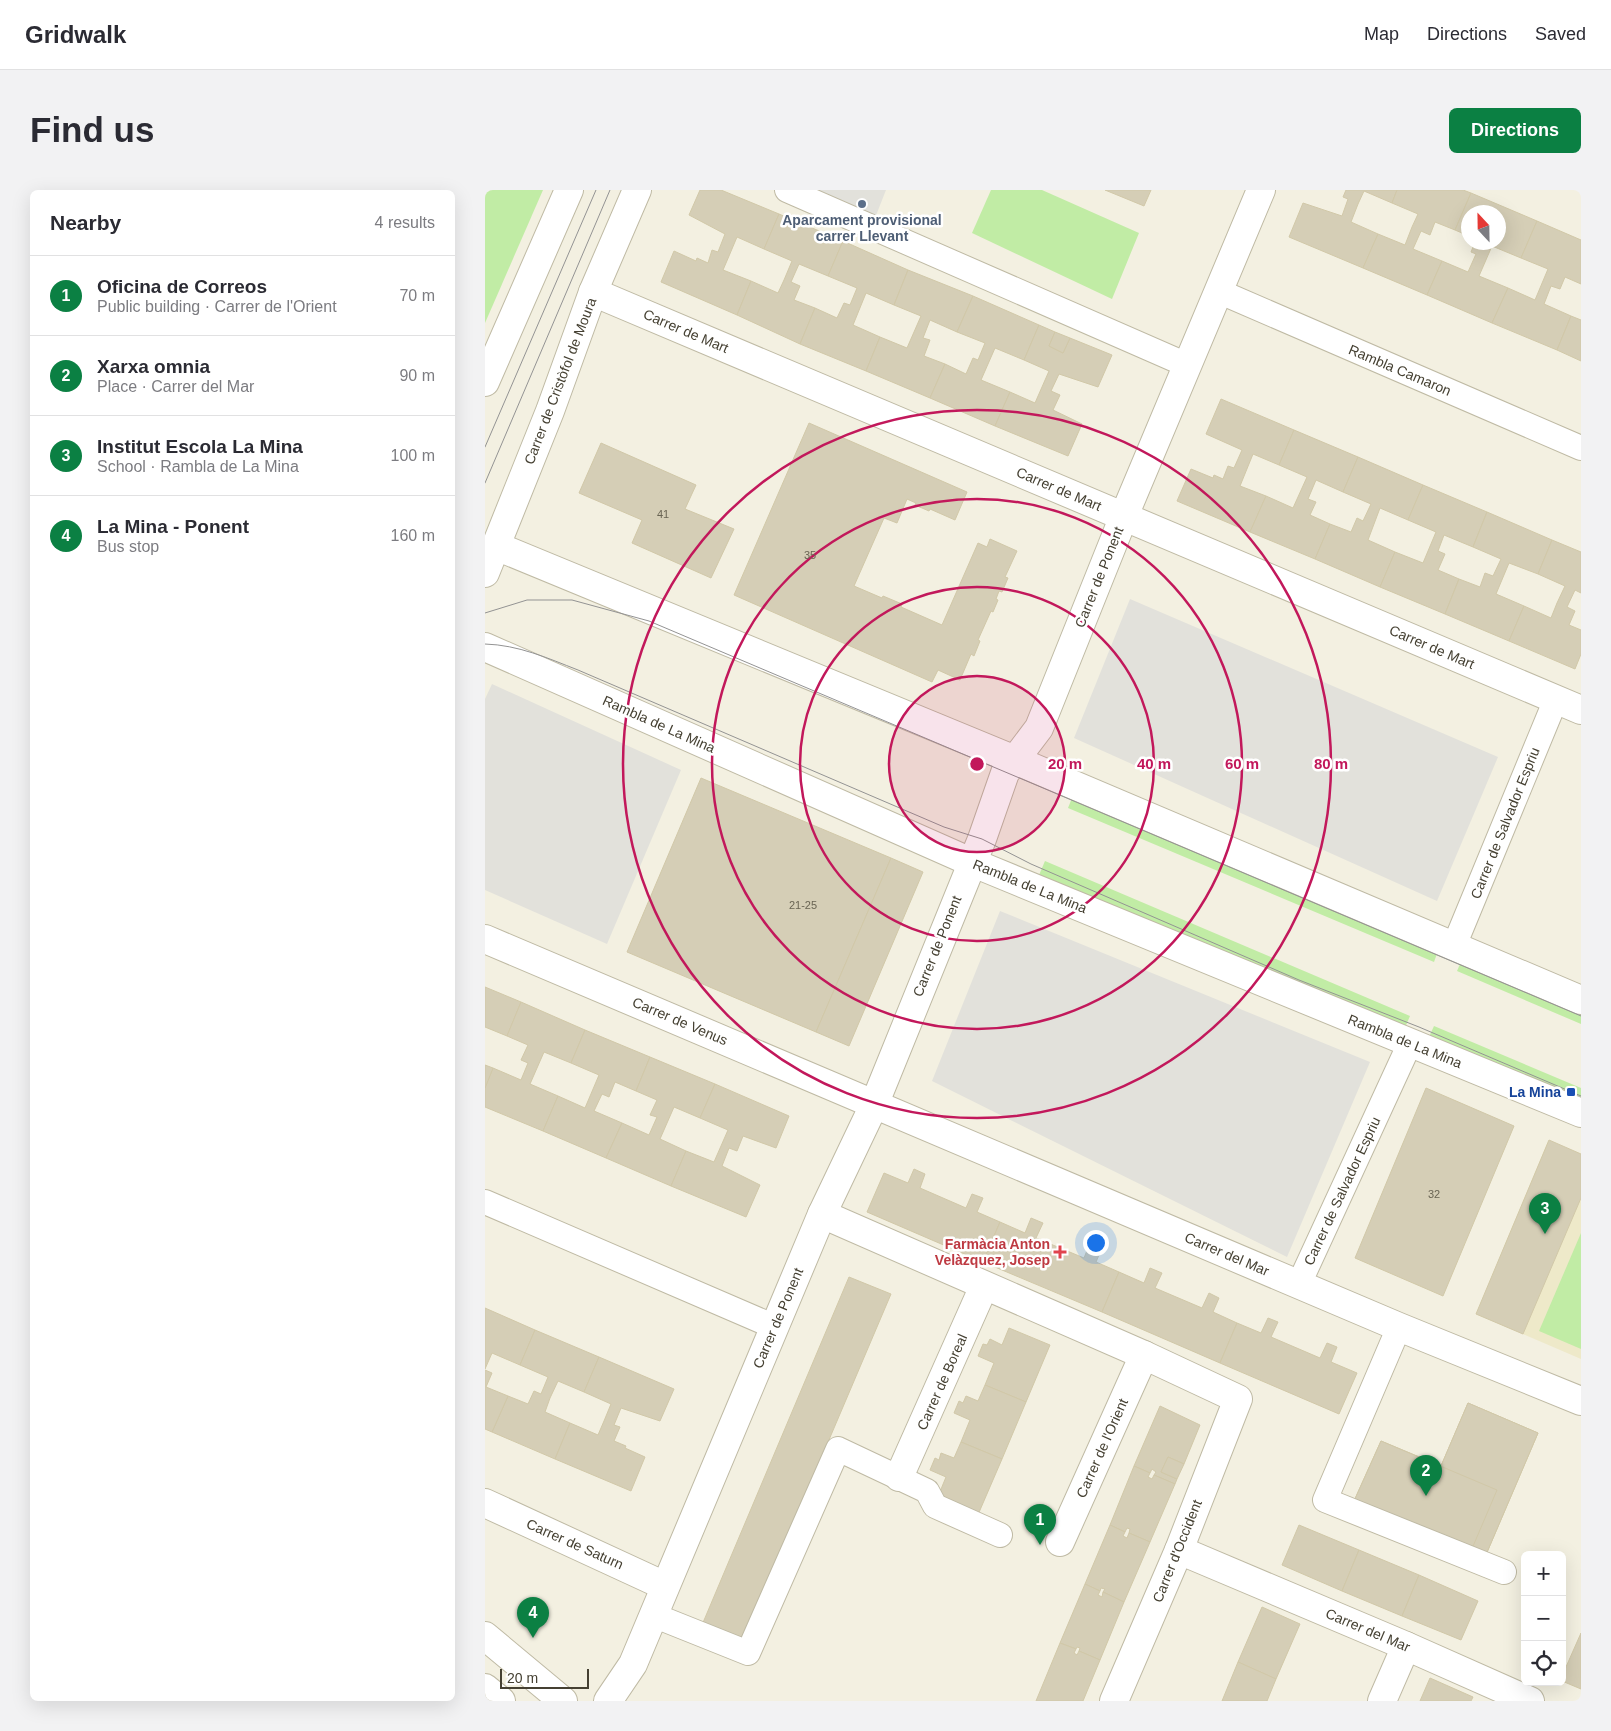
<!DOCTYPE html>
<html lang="en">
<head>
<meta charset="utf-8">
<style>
  :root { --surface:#fff; --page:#f2f2f3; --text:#2b2b33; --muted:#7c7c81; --line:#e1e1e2; --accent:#0b8043 }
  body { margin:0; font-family:Arial,sans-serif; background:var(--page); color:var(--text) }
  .controls { position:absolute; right:15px; bottom:15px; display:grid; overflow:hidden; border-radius:8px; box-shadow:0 5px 20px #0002 }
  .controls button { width:45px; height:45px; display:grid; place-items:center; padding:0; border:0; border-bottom:1px solid var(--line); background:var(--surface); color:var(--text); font:25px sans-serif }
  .compass { position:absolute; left:976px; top:15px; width:45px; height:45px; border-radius:50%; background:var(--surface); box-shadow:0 5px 20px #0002; rotate:338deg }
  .scale { position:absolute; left:15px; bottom:12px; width:89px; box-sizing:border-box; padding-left:5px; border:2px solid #454032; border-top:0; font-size:14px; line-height:18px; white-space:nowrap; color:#454032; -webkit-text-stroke:4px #fff; paint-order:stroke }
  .you { position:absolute; left:610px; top:1052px; width:18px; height:18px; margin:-12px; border:4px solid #fff; border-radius:50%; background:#1a73e8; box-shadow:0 0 0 8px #1a73e833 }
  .badge { display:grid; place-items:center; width:32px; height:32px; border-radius:50%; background:var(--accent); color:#fff; font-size:16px; font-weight:700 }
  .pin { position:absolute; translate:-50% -41px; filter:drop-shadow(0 1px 2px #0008) }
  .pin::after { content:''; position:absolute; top:26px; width:18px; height:15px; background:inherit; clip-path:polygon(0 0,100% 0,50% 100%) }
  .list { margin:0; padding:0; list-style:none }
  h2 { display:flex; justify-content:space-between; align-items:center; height:65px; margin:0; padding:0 20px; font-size:21px }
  h2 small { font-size:16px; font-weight:400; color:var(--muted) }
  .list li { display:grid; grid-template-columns:32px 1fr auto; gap:15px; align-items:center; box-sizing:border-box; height:80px; padding:0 20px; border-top:1px solid var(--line) }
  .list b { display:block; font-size:19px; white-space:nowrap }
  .list p { margin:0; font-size:16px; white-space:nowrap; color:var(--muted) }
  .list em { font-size:16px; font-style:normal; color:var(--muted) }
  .icon { flex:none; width:28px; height:28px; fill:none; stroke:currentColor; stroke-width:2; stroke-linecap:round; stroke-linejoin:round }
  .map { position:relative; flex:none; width:1096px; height:1511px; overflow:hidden; border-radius:8px }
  header { display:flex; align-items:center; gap:30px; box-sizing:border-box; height:70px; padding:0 25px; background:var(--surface); border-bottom:1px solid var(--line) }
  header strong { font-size:24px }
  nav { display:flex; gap:28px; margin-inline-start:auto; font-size:18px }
  .intro { display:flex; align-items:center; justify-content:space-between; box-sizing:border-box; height:120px; padding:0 30px }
  h1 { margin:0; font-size:35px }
  .button { padding:12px 22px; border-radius:8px; background:var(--accent); color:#fff; font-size:18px; font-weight:700 }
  main { display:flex; gap:30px; padding:0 30px }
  aside { flex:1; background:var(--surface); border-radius:8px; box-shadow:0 5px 20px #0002 }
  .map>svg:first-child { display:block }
  .education { fill:#eee9c9 }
  .green { fill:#c1eca5 }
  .parking { fill:#e2e1db }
  .building { fill:#d5ceb6; stroke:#d1c8a8 }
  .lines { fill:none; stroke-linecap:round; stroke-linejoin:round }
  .pedestrian-casing { stroke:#bfbaa4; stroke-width:26 }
  .minor-casing { stroke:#bfbaa4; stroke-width:30 }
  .tertiary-casing { stroke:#bfbaa4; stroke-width:30 }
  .pedestrian { stroke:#fff; stroke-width:24 }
  .minor { stroke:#fff; stroke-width:28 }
  .tertiary { stroke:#fff; stroke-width:28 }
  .tram { stroke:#939393; stroke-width:1 }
  .ring { fill:none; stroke:#c2185b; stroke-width:2.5 }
  .service-dot { fill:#5c6f8a; stroke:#fff; stroke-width:2 }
  .transit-dot { fill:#1a4fb4; stroke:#fff; stroke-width:2 }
  .health-dot { fill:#e0444e; stroke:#fff; stroke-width:2 }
  .labels { text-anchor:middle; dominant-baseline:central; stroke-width:5; stroke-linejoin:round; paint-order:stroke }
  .number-label { font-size:11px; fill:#696453 }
  .service-label { font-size:14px; font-weight:bold; fill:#4e5e75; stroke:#fff }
  .street-label { font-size:14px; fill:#454032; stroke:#fff }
  .transit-label { font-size:14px; font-weight:bold; fill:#164399; stroke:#fff; text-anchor:end }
  .health-label { font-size:14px; font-weight:bold; fill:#be3a42; stroke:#fff; text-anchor:end }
  .centre { fill:#c2185b; stroke:#fff; stroke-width:2.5 }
  .ring-label { font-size:15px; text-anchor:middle; font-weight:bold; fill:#c2185b; stroke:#fff; stroke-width:5; stroke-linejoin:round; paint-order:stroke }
</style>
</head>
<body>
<header>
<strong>Gridwalk</strong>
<nav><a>Map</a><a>Directions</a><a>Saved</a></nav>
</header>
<div class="intro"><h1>Find us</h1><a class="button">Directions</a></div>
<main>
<aside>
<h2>Nearby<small>4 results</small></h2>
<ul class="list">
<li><span class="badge">1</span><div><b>Oficina de Correos</b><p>Public building · Carrer de l'Orient</p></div><em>70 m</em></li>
<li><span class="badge">2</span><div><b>Xarxa omnia</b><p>Place · Carrer del Mar</p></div><em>90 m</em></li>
<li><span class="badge">3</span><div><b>Institut Escola La Mina</b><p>School · Rambla de La Mina</p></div><em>100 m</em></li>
<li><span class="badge">4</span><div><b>La Mina - Ponent</b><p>Bus stop</p></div><em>160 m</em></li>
</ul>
</aside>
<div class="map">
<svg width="1096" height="1511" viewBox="0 0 1096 1511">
  <rect width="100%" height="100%" fill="#f3f0e1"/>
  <path class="education" d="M 1063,951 L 1096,965 L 1096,1169 L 991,1124 Z"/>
  <g class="green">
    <path d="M 0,0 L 58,0 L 0,133 Z"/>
    <path d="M 506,0 L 557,0 L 654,43 L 627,109 L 487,43 Z"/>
    <path d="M 589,603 L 954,758 L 949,772 L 583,618 Z"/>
    <path d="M 560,671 L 925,826 L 919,840 L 554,685 Z"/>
    <path d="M 978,767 L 1096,818 L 1096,834 L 972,781 Z"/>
    <path d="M 949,836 L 1096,898 L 1096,914 L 943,849 Z"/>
    <path d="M 1096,1043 L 1096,1159 L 1054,1141 Z"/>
  </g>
  <g class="parking">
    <path d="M 328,0 L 401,0 L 390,28 Z"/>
    <path d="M 645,409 L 1013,567 L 952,711 L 589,548 Z"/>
    <path d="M 7,494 L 196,580 L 122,754 L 0,700 L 0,509 Z"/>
    <path d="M 515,721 L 885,872 L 802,1067 L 447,891 Z"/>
  </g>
  <g class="building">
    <path d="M 215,0 L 236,0 L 294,24 L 279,59 L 252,47 L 244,66 L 238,80 L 266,91 L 252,125 L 176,92 L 189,61 L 211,71 L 212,68 L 223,73 L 227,60 L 233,62 L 240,44 L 204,25 Z"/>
    <path d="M 620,0 L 666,0 L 659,16 Z"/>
    <path d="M 861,0 L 912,0 L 907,13 L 879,1 L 873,14 L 866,32 L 893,44 L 878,78 L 804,47 L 818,13 L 857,26 L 863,9 L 858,7 Z"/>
    <path d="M 912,0 L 978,0 L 986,3 L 970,40 L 950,32 L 945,45 L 936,41 L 928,59 L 957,71 L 942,105 L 878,78 L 893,44 L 920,55 L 927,37 L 933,24 L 907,13 Z"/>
    <path d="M 986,3 L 1052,31 L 1036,68 L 1007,56 L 994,86 L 1023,98 L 1007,133 L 942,105 L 957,71 L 983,82 L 991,64 L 986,62 L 990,52 L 1014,52 L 1014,22 L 984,22 L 984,46 L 970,40 Z"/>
    <path d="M 294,24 L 358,51 L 343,86 L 314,74 L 306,92 L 315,96 L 309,110 L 330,118 L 315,154 L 252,125 L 266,91 L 293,103 L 299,90 L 307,71 L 279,59 Z"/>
    <path d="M 1052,31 L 1096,50 L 1096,94 L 1080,87 L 1075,99 L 1066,96 L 1059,114 L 1086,126 L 1072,160 L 1007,133 L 1023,98 L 1050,110 L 1063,79 L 1036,68 Z"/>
    <path d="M 358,51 L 423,80 L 409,115 L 381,103 L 368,135 L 395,147 L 381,181 L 315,154 L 330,118 L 352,128 L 359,113 L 365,115 L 372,98 L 343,86 Z"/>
    <path d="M 423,80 L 488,106 L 472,142 L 445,130 L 438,148 L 445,150 L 439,166 L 460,174 L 445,208 L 381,181 L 395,147 L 422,158 L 436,126 L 409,115 Z"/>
    <path d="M 488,106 L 554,135 L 539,170 L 510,158 L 496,190 L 525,202 L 510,236 L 445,208 L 460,174 L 481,184 L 488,168 L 493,170 L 500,153 L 472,142 Z"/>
    <path d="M 1086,126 L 1096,130 L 1096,171 L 1072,160 Z"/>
    <path d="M 554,135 L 570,142 L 564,156 L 578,163 L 585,148 L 627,165 L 613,197 L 574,184 L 566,201 L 575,205 L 568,220 L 597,234 L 583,266 L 510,236 L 525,202 L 550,213 L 564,181 L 539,170 Z"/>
    <path d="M 570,142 L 585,148 L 578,163 L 564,156 Z"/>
    <path d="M 736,209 L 809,240 L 794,275 L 768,264 L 755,296 L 781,306 L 765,342 L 692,311 L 706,279 L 728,288 L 729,285 L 738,289 L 743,276 L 749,278 L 757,260 L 721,244 Z"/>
    <path d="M 324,233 L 482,302 L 470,330 L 445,319 L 444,321 L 430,315 L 431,313 L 422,309 L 412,333 L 399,328 L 369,396 L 397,408 L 398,406 L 417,414 L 416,417 L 457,435 L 493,353 L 502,357 L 505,349 L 532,361 L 520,387 L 523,388 L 517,402 L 514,401 L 511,409 L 513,410 L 508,422 L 506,421 L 493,450 L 495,451 L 489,466 L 486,464 L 475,490 L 453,480 L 447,492 L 249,405 Z"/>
    <path d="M 809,240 L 873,267 L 858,302 L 831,290 L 823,309 L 831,312 L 825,325 L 845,334 L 830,369 L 765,342 L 781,306 L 808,318 L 822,287 L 794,275 Z"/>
    <path d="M 116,253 L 211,295 L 200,319 L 249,339 L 226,388 L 147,353 L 157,330 L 94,303 Z"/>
    <path d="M 873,267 L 938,295 L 923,330 L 895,318 L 883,350 L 910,362 L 895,397 L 830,369 L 845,334 L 866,342 L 872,328 L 878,331 L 886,314 L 858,302 Z"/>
    <path d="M 938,295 L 1002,322 L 988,357 L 959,345 L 953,361 L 960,364 L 953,380 L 974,389 L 960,424 L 895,397 L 910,362 L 938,373 L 951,342 L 923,330 Z"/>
    <path d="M 1002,322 L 1067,350 L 1053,384 L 1024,373 L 1011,404 L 1039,416 L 1024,451 L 960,424 L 974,389 L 995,397 L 1000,383 L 1008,386 L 1016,369 L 988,357 Z"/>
    <path d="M 1067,350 L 1096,362 L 1096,403 L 1090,400 L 1082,417 L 1090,421 L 1084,435 L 1096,440 L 1096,464 L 1090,479 L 1024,451 L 1039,416 L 1066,428 L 1072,413 L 1080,396 L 1053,384 Z"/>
    <path d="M 216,588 L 406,668 L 331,842 L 142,762 Z"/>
    <path d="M 406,668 L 438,682 L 364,856 L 331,842 Z"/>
    <path d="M 0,797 L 36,812 L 22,846 L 0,837 Z"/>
    <path d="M 36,812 L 100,840 L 86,873 L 59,862 L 45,894 L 73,906 L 58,941 L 0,917 L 0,898 L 8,878 L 36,890 L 43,873 L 36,870 L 43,855 L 22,846 Z"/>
    <path d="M 100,840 L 165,867 L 151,901 L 130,892 L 124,907 L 117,904 L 109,921 L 137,933 L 121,968 L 58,941 L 73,906 L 100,918 L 114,885 L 86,873 Z"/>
    <path d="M 165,867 L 230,894 L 215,928 L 189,917 L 175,949 L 201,961 L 186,996 L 121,968 L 137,933 L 164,945 L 172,927 L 165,925 L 172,910 L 151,901 Z"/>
    <path d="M 0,875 L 8,878 L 0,898 Z"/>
    <path d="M 230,894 L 304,926 L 291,958 L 258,946 L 252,961 L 244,958 L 237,976 L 275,995 L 261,1027 L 186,996 L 201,961 L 229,972 L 243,940 L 215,928 Z"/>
    <path d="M 941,898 L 1029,936 L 958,1106 L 870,1068 Z"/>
    <path d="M 1064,950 L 1096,964 L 1096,1008 L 1038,1144 L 991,1124 Z"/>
    <path d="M 429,979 L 440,984 L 435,998 L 481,1018 L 487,1004 L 498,1008 L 492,1022 L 515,1032 L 498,1072 L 382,1022 L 399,983 L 423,993 Z"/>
    <path d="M 546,1028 L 558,1033 L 551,1048 L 599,1068 L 605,1053 L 617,1058 L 611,1072 L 634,1082 L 617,1122 L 498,1072 L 515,1032 L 540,1043 Z"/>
    <path d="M 665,1078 L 677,1083 L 670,1098 L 717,1118 L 724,1103 L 734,1108 L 728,1122 L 752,1133 L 735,1173 L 617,1122 L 634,1082 L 659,1093 Z"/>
    <path d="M 364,1087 L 406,1104 L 258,1452 L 217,1435 Z"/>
    <path d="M 0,1118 L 50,1140 L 35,1175 L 7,1163 L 0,1179 Z"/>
    <path d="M 783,1128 L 793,1132 L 786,1147 L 835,1168 L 842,1153 L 852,1157 L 846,1172 L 872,1183 L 854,1224 L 735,1173 L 752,1133 L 776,1143 Z"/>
    <path d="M 524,1138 L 565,1155 L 541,1212 L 500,1195 L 509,1173 L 493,1166 L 498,1154 L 502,1155 L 505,1149 L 517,1155 Z"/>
    <path d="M 50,1140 L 114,1167 L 99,1202 L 73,1191 L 65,1208 L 60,1222 L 85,1233 L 70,1269 L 7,1242 L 23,1206 L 43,1214 L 49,1201 L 56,1204 L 63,1187 L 35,1175 Z"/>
    <path d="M 114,1167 L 189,1199 L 175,1231 L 136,1218 L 129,1235 L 135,1237 L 129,1251 L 141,1256 L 140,1258 L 160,1267 L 146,1301 L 70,1269 L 85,1233 L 113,1245 L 119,1231 L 126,1214 L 99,1202 Z"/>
    <path d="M 0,1180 L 7,1183 L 1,1197 L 23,1206 L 7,1242 L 0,1239 Z"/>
    <path d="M 500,1195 L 541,1212 L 517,1269 L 476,1252 L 485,1230 L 469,1223 L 474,1211 L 478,1213 L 481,1206 L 493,1211 Z"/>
    <path d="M 983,1213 L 1053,1243 L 1000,1367 L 986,1361 L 1012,1300 L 956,1276 Z"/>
    <path d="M 983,1213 L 1053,1243 L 1000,1367 L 869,1311 L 896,1251 L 956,1276 Z"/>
    <path d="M 675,1216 L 715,1235 L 699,1274 L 683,1267 L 676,1282 L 692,1289 L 690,1294 L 669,1285 L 671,1282 L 667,1279 L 665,1283 L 649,1276 Z"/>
    <path d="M 896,1251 L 1012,1300 L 986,1361 L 869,1311 Z"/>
    <path d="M 476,1252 L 517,1269 L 492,1327 L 452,1309 L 461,1287 L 445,1280 L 450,1268 L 454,1270 L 456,1263 L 469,1268 Z"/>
    <path d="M 683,1267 L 699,1274 L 692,1289 L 676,1282 Z"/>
    <path d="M 649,1276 L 665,1283 L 663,1287 L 667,1289 L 669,1285 L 690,1294 L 665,1352 L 644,1343 L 645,1339 L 642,1338 L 640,1342 L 625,1335 Z"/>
    <path d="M 625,1335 L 640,1342 L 638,1346 L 642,1348 L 644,1343 L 665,1352 L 639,1412 L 618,1402 L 620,1399 L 616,1398 L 615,1401 L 600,1394 Z"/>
    <path d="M 814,1335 L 874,1360 L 857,1401 L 797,1375 Z"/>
    <path d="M 874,1360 L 934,1385 L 917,1426 L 857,1401 Z"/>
    <path d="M 934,1385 L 993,1411 L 976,1450 L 917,1426 Z"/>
    <path d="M 600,1394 L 615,1401 L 613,1405 L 617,1407 L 618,1402 L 639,1412 L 615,1470 L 594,1461 L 595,1458 L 592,1457 L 591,1459 L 575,1453 Z"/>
    <path d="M 777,1417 L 815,1434 L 791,1489 L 753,1472 Z"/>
    <path d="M 1096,1443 L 1096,1499 L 1077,1491 L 1077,1486 Z"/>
    <path d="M 575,1453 L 591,1459 L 589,1463 L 592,1465 L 594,1461 L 615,1470 L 598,1511 L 551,1511 Z"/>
    <path d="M 753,1472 L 791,1489 L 782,1511 L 737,1511 Z"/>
    <path d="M 945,1488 L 988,1507 L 986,1511 L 935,1511 Z"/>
  </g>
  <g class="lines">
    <g class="pedestrian-casing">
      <g id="pedestrian">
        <path d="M 302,0 L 702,175"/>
        <path d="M 733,101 L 1096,258"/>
        <path d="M 969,756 L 1071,509"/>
        <path d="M 0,1012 L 290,1137"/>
        <path d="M 814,1094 L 925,853"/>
        <path d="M 914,1137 L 840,1310 L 1019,1382"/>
        <path d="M 168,1425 L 263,1463 L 353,1259 L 442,1301 L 450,1316 L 515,1345"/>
      </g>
    </g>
    <g class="minor-casing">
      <g id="minor">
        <path d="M 108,102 L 1096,520"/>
        <path d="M 0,749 L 914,1137 L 1096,1211"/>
        <path d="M 337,1024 L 659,1165 L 753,1209 L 694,1360 L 629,1511"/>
        <path d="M 414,1287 L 499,1096"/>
        <path d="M 0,1313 L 180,1396"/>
        <path d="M 575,1352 L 659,1165"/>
        <path d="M 694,1360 L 921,1456 L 1045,1511"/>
        <path d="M 123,1511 L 148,1474 L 337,1024 L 389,915 L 497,649 L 520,583 L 554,538 L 639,326 L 776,0"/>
        <path d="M 897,1511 L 921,1456"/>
      </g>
    </g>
    <g class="tertiary-casing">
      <g id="tertiary">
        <path d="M 0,192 L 84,0"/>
        <path d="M 11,356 L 530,570 L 1096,810"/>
        <path d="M 0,383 L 65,221 L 108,102 L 152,0"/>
        <path d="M 0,457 L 486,672 L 1096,923"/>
        <path d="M 0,1446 L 78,1511"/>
        <path d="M 0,1498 L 16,1511"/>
      </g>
    </g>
    <use href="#pedestrian" class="pedestrian"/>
    <use href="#minor" class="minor"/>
    <use href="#tertiary" class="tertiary"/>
    <g class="tram">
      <path d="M 0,257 L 111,0"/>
      <path d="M 0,293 L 125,0"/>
      <path d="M 0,423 L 42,410 L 87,410 L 164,431 L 1096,826"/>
      <path d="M 0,454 C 34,455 62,468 93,480 L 459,637 L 497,649 L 546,674 L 814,790 L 934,837 L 1096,906"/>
    </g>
  </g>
  <circle cx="492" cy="574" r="88" fill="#c2185b" fill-opacity=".12"/>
  <g class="ring">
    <circle cx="492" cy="574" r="88"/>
    <circle cx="492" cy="574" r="177"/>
    <circle cx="492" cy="574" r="265"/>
    <circle cx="492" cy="574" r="354"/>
  </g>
  <circle class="service-dot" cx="377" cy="14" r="5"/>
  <rect class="transit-dot" x="1081" y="897" width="10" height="10" rx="2.5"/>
  <path class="health-dot" d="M572.5 1054.5h5v5h5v5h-5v5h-5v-5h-5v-5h5z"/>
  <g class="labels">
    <g class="number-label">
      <text x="178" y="324">41</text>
      <text x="325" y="365">35</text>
      <text x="318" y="715">21-25</text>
      <text x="949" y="1004">32</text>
    </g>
    <g class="service-label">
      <text x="377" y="30">Aparcament provisional<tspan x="377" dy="16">carrer Llevant</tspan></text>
    </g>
    <g class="street-label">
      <text transform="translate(201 141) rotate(23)">Carrer de Mart</text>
      <text transform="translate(915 180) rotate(23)">Rambla Camaron</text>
      <text transform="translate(75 191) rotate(-69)">Carrer de Cristòfol de Moura</text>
      <text transform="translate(574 299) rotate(23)">Carrer de Mart</text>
      <text transform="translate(614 387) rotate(-68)">Carrer de Ponent</text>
      <text transform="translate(947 457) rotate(23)">Carrer de Mart</text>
      <text transform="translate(174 534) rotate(24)">Rambla de La Mina</text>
      <text transform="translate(1020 633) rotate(-68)">Carrer de Salvador Espriu</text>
      <text transform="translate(545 696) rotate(22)">Rambla de La Mina</text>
      <text transform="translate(452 756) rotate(-68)">Carrer de Ponent</text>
      <text transform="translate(195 831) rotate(23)">Carrer de Venus</text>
      <text transform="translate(920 851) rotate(22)">Rambla de La Mina</text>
      <text transform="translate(857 1001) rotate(-65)">Carrer de Salvador Espriu</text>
      <text transform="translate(742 1064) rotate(23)">Carrer del Mar</text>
      <text transform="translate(293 1128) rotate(-67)">Carrer de Ponent</text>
      <text transform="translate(457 1192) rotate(-66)">Carrer de Boreal</text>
      <text transform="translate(617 1258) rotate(-66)">Carrer de l'Orient</text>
      <text transform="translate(90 1354) rotate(24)">Carrer de Saturn</text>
      <text transform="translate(692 1361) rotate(-68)">Carrer d'Occident</text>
      <text transform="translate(883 1440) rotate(23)">Carrer del Mar</text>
    </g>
    <g class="transit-label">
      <text x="1076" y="902">La Mina</text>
    </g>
    <g class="health-label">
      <text x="565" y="1054">Farmàcia Anton<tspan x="565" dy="16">Velàzquez, Josep</tspan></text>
    </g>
  </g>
  <circle cx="492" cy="574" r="8" class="centre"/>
  <g class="ring-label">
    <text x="580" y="579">20 m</text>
    <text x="669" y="579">40 m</text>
    <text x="757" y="579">60 m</text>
    <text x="846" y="579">80 m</text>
  </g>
</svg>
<div class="controls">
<button>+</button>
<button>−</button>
<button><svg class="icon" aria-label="locate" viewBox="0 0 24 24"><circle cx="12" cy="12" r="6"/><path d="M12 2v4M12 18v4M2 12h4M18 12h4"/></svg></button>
</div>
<svg class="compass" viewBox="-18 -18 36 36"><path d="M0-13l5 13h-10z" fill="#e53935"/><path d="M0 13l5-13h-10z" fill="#7c7c81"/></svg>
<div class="scale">20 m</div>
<div class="you"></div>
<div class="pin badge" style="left:555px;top:1355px">1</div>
<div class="pin badge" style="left:941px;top:1306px">2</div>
<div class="pin badge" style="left:1060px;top:1044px">3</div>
<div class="pin badge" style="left:48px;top:1448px">4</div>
</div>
</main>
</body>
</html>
